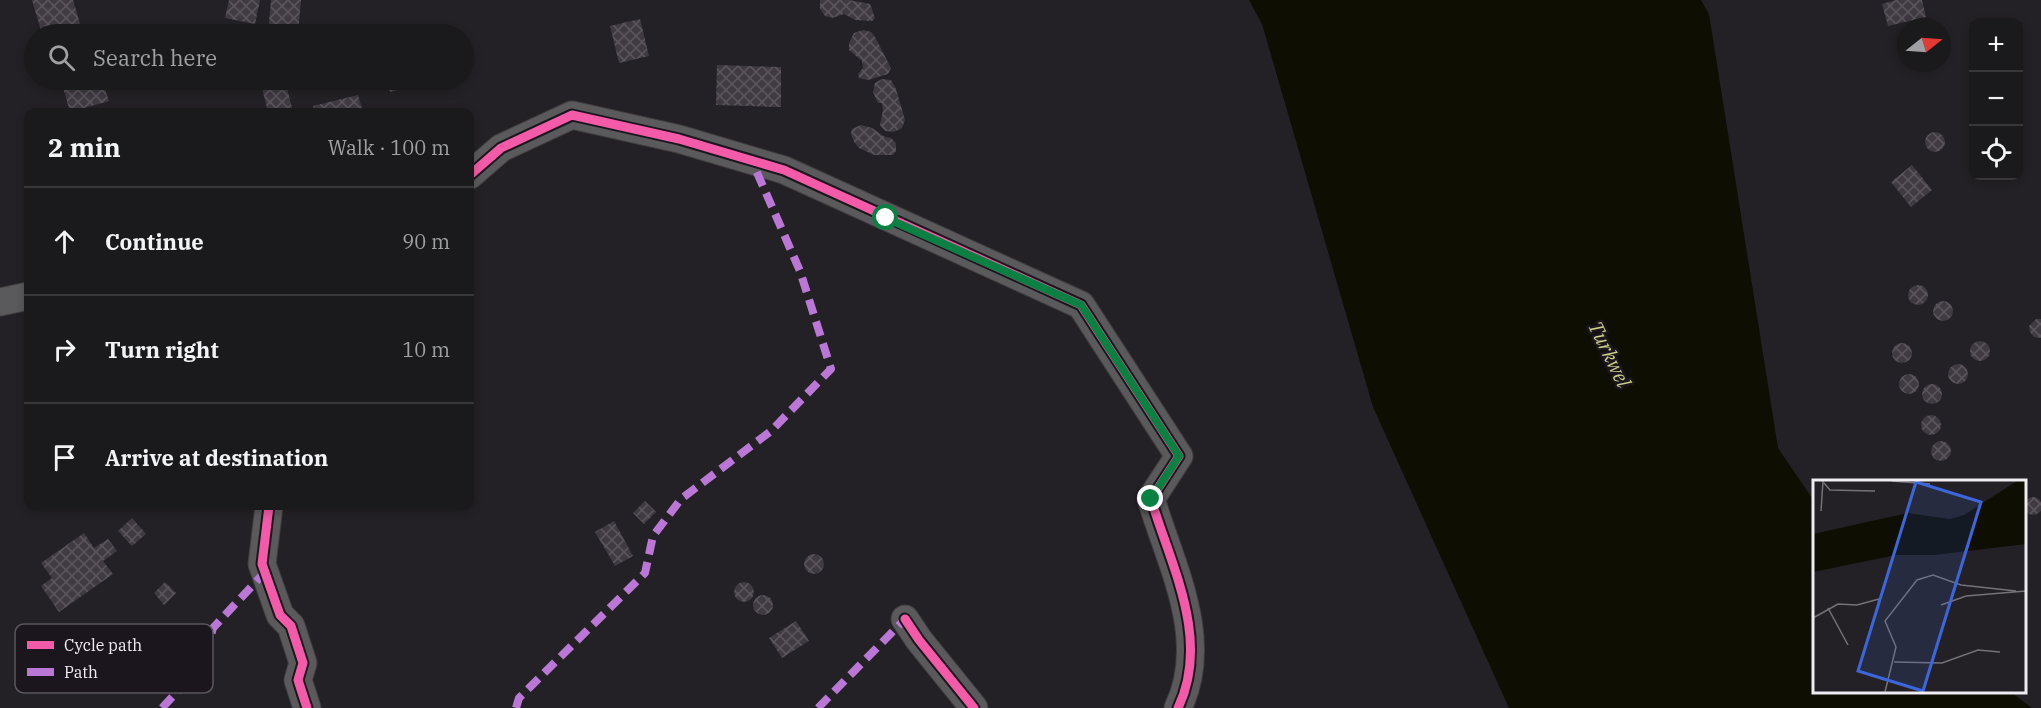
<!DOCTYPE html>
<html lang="en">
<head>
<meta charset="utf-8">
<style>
  :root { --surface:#1a191c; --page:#272629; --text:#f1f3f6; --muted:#9fa0a3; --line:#38383b }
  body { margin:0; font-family:"IBM Plex Serif",serif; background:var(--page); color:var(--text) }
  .controls { position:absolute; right:18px; top:18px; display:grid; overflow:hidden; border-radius:12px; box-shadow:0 3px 9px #0003 }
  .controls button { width:54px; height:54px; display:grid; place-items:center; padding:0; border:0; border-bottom:2px solid var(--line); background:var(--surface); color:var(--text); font:30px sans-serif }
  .compass { position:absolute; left:1897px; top:18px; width:54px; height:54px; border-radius:50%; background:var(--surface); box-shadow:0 3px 9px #0003; rotate:73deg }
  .stop { position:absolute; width:18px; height:18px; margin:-14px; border:4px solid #0b8043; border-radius:50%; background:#fff }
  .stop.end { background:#0b8043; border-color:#fff; box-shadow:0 2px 6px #0008 }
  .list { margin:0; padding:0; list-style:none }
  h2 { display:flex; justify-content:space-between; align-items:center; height:78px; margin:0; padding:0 24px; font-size:26px }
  h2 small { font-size:20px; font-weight:400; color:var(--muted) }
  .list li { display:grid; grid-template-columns:39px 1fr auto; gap:18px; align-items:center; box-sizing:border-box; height:108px; padding:0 24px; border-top:2px solid var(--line) }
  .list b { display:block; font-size:22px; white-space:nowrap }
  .list em { font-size:20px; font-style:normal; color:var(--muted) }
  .icon { flex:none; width:33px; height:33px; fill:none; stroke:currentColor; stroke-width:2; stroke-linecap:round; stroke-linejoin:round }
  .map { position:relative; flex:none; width:2041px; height:708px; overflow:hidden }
  .search { position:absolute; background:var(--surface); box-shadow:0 3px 9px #0003; left:24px; top:24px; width:450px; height:66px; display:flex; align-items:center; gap:15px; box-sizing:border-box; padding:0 21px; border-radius:33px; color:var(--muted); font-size:22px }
  .panel { position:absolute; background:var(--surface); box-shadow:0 3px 9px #0003; left:24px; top:108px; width:450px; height:402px; border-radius:12px }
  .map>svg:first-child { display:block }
  .water { fill:#0e0e03 }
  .building { fill:url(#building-cross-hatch) }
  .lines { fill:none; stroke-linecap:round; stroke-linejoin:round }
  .street-casing { stroke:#403e41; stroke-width:29 }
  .street { stroke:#5a595b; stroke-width:27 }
  .quiet { stroke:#ba77d6; stroke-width:8; stroke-dasharray:15 8; stroke-linecap:butt }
  .cycleway-casing { stroke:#1b161d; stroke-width:13 }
  .cycleway { stroke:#f35aa7; stroke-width:9 }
  .route { stroke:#0b8043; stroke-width:8 }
  .labels { text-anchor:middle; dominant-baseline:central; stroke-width:5; stroke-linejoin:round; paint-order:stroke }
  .water-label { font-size:20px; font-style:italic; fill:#cbcf83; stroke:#1b161d }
  .inset-road { fill:none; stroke:#757277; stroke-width:1.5 }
  .view { fill:#3d66dc; fill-opacity:0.15; stroke:#3d66dc; stroke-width:3 }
  .inset-edge { fill:none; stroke:#f0ecf2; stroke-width:3 }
  .key { fill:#1b161d; stroke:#5b565d; stroke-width:1.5 }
  .key-label { font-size:16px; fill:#f0ecf2 }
</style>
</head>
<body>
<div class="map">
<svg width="2041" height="708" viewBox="0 0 2041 708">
  <defs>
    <pattern id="building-cross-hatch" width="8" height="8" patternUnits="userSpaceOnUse" patternTransform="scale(1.5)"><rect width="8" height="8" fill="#403a43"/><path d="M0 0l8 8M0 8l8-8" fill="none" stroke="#5c575f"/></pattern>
  </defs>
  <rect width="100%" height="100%" fill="#232125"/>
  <path class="water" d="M 1249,0 L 1701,0 L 1709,14 L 1778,448 L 1814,501 L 1814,692 L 2011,692 L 2032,708 L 1509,708 L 1373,407 L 1262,24 Z"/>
  <g class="building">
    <path d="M 32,0 L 73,0 L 83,34 L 42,34 Z"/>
    <path d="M 229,0 L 260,0 L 255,24 L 225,18 Z"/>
    <path d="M 271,0 L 301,0 L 298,34 L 268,34 Z"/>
    <path d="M 820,0 L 849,0 L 870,4 L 875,18 L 872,21 L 855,20 L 844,14 L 832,18 L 825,16 L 820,9 Z"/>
    <path d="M 1896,0 L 1922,0 L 1926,17 L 1888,26 L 1882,4 Z"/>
    <path d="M 640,19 L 649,56 L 619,63 L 610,26 Z"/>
    <path d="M 863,30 L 871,32 L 875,37 L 891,68 L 888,74 L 868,80 L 859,78 L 858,74 L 863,68 L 862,61 L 849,50 L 849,43 L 854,33 Z"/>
    <path d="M 717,65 L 781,67 L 781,107 L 716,105 Z"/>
    <path d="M 882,79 L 891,80 L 896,89 L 905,120 L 902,128 L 894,132 L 885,131 L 880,125 L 883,110 L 882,103 L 878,103 L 873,92 L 875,83 Z"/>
    <path d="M 61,80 L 102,80 L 109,101 L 70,112 Z"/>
    <path d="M 260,80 L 285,80 L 293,112 L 268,112 Z"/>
    <path d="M 387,80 L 436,80 L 390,92 Z"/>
    <path d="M 358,95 L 363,112 L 315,112 L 313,106 Z"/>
    <path d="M 861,125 L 872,128 L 885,137 L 891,138 L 896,143 L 896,151 L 893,155 L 874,155 L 859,148 L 854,142 L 851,134 L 852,129 Z"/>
    <circle cx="1935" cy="142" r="10"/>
    <path d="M 1912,165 L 1932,190 L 1911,207 L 1891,182 Z"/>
    <circle cx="1918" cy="295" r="10"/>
    <circle cx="1943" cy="311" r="10"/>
    <path d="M 2036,319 L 2041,319 L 2041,338 L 2034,337 L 2030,332 L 2029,326 Z"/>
    <circle cx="1980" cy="351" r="10"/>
    <circle cx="1902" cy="353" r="10"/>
    <circle cx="1958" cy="374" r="10"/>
    <circle cx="1909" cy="384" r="10"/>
    <circle cx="1932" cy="394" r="10"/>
    <circle cx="1931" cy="425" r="10"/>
    <circle cx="1941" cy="451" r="10"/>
    <circle cx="2033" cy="506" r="9"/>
    <path d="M 645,501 L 656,512 L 644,524 L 633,513 Z"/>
    <path d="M 132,518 L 146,534 L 132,546 L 118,531 Z"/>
    <path d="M 614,521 L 633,556 L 615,566 L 595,532 Z"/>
    <path d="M 84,533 L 94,548 L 108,539 L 117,551 L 103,561 L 113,574 L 59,612 L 41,586 L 52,578 L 41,563 Z"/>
    <circle cx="814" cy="564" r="10"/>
    <circle cx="744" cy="592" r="10"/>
    <path d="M 165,582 L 176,593 L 164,605 L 154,593 Z"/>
    <circle cx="763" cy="605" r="10"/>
    <path d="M 796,621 L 809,641 L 782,658 L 769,638 Z"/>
  </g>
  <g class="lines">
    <g class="street-casing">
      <g id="street">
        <path d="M 470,175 L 501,148 L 572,115 L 679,139 L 784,170 L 1081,305 L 1179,456 L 1151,499 C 1171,566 1211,639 1178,708"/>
        <path d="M 0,302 L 28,296"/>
        <path d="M 269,506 L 262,564 L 280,615 L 291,626 L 303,663 L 298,680 L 307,708"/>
        <path d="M 905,619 L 919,640 L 974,708"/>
      </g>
    </g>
    <use href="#street" class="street"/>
    <g class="quiet">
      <path d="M 162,708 L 202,665 L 213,628 L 265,572"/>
      <path d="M 516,708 L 519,698 L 645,573 L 653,536 L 681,499 L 771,431 L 831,369 L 800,271 L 752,161"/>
      <path d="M 818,708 L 905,619"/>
    </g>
    <g class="cycleway-casing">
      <g id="cycleway">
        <path d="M 470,175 L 501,148 L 572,115 L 679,139 L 784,170 L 1081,305 L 1179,456 L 1151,499 C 1171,566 1211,639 1178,708"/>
        <path d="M 269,506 L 262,564 L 280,615 L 291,626 L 303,663 L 298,680 L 307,708"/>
        <path d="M 905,619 L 919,640 L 974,708"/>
      </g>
    </g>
    <use href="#cycleway" class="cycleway"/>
  </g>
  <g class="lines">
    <path class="route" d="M 886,218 L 1081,305 L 1179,456 L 1151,499"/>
  </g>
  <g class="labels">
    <g class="water-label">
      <text transform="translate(1610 354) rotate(64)">Turkwel</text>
    </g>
  </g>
  <g transform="translate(1813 480)">
    <rect width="213" height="213" fill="#232125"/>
    <path d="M 204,1 L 213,1 L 213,64 L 121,75 L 83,75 L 0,92 L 0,54 L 95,33 L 137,39 L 151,35 Z" fill="#0e0e03"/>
    <path class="inset-road" d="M 79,1 L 117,4M 11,3 L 17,10 L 62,11M 8,31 L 10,1M 128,125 L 153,116 L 213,111M 15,128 L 35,165M 0,138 L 25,124 L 44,125 L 66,119M 81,182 L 129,183 L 165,170 L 187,172M 72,212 L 83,167 L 72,141 L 104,100 L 120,95 L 148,105 L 203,111"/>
    <path class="view" d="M 103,2 L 168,22 L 110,211 L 45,191 Z"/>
    <rect width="213" height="213" class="inset-edge"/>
  </g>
  <rect x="15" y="624" width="198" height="69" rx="9" class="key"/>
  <rect x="27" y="641" width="27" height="8" fill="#f35aa7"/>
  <rect x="27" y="668" width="27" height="8" fill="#ba77d6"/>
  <g class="key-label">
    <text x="64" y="651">Cycle path</text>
    <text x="64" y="678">Path</text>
  </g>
</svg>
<div class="controls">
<button>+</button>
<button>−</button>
<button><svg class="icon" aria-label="locate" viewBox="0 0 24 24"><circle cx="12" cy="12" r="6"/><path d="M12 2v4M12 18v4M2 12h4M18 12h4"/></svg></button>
</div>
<svg class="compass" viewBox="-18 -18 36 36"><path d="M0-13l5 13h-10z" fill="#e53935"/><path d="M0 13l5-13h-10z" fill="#9fa0a3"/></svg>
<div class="stop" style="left:886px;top:218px"></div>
<div class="stop end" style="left:1151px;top:499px"></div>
<div class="search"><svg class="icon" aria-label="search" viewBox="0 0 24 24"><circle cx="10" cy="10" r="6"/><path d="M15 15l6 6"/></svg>Search here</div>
<section class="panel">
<h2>2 min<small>Walk · 100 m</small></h2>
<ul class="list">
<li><svg class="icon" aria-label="ahead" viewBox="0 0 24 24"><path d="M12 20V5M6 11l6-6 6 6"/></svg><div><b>Continue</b></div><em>90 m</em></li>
<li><svg class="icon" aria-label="right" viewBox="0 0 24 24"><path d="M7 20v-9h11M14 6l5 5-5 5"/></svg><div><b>Turn right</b></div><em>10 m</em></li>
<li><svg class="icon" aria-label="arrive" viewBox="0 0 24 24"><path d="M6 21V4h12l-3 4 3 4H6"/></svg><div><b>Arrive at destination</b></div></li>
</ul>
</section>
</div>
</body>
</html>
